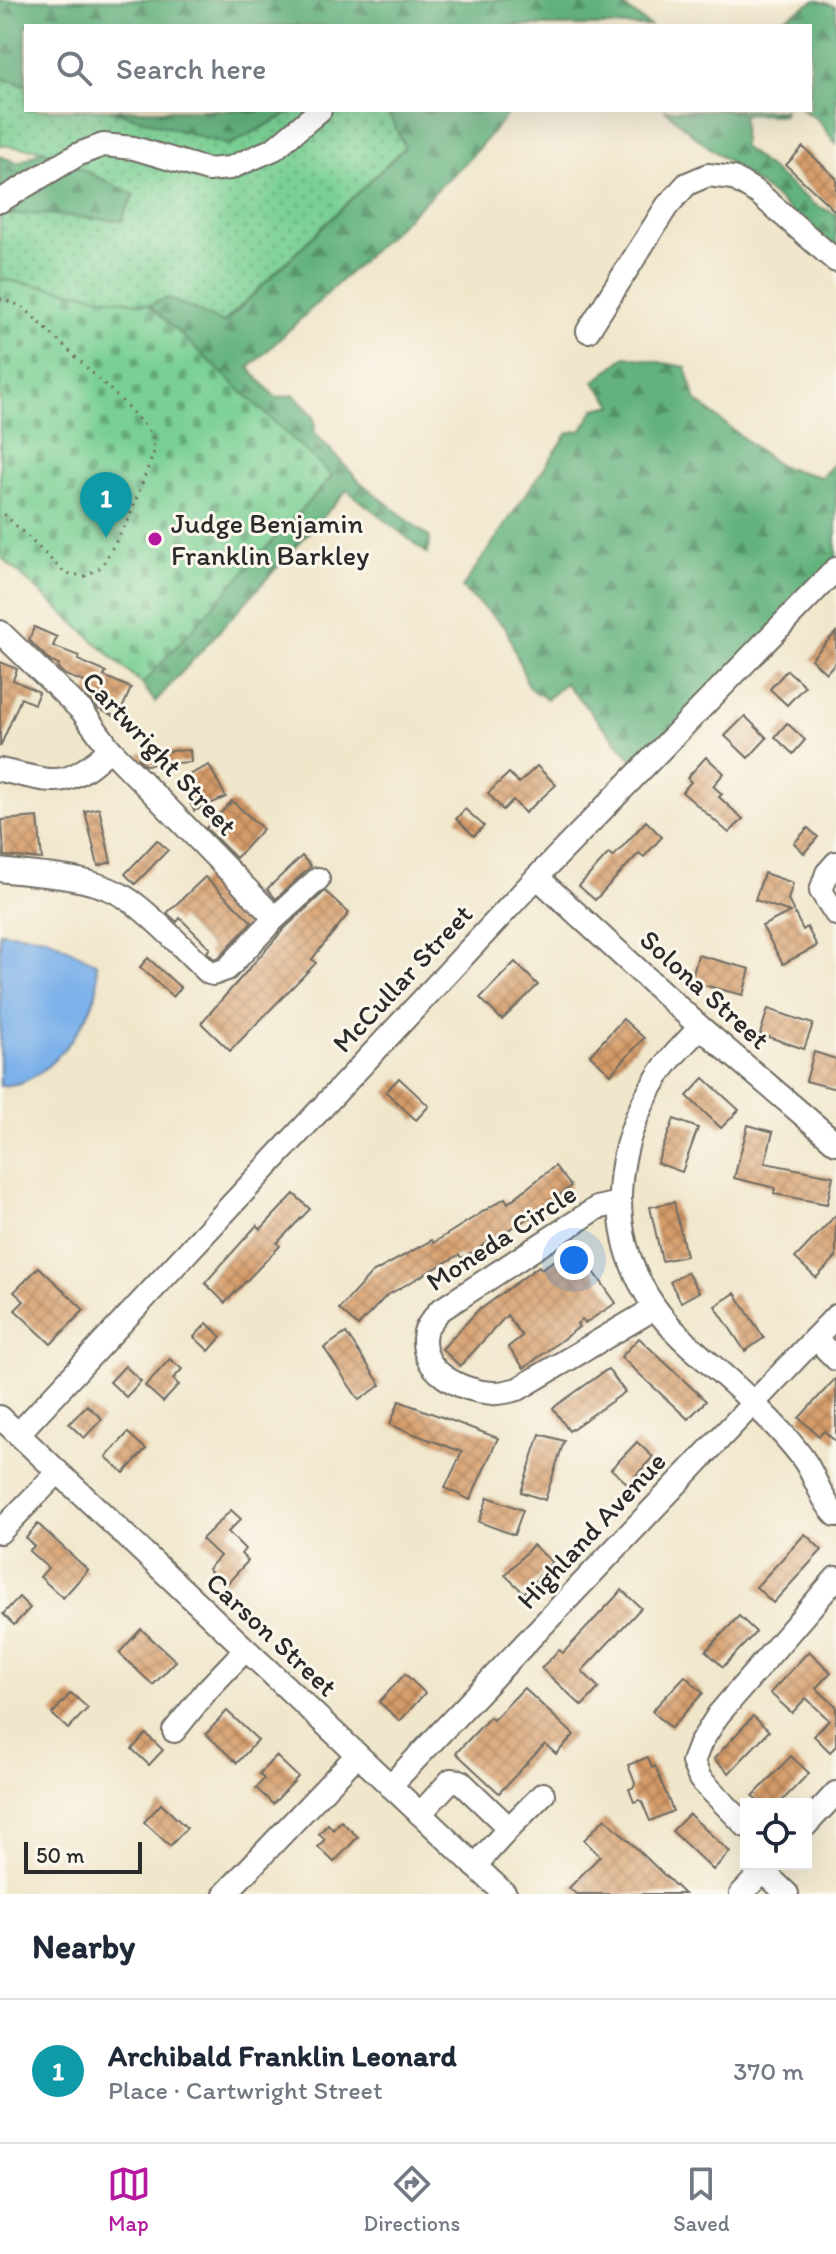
<!DOCTYPE html>
<html lang="en">
<head>
<meta charset="utf-8">
<style>
  :root { --surface:#fff; --page:#f2f2f3; --text:#1f2937; --muted:#747a83; --line:#e0e1e3; --accent:#b5179e }
  body { margin:0; font-family:Itim,sans-serif; background:var(--page); color:var(--text) }
  .controls { position:absolute; right:24px; bottom:24px; display:grid; overflow:hidden; border-radius:0px; box-shadow:0 8px 32px #0002 }
  .controls button { width:72px; height:72px; display:grid; place-items:center; padding:0; border:0; border-bottom:2px solid var(--line); background:var(--surface); color:var(--text); font:40px sans-serif }
  .scale { position:absolute; left:24px; bottom:20px; width:118px; box-sizing:border-box; padding-left:8px; border:4px solid #2b2b2b; border-top:0; font-size:22px; line-height:28px; white-space:nowrap; color:#2b2b2b; -webkit-text-stroke:6px #fbf7ec; paint-order:stroke }
  .you { position:absolute; left:574px; top:1260px; width:28px; height:28px; margin:-20px; border:6px solid #fff; border-radius:50%; background:#1a73e8; box-shadow:0 0 0 12px #1a73e833 }
  .badge { display:grid; place-items:center; width:52px; height:52px; border-radius:50%; background:var(--accent); color:#fff; font-size:26px; font-weight:700 }
  .pin { position:absolute; translate:-50% -66px; filter:drop-shadow(0 2px 4px #0008) }
  .pin::after { content:''; position:absolute; top:42px; width:28px; height:24px; background:inherit; clip-path:polygon(0 0,100% 0,50% 100%) }
  .list { margin:0; padding:0; list-style:none }
  h2 { display:flex; justify-content:space-between; align-items:center; height:104px; margin:0; padding:0 32px; font-size:34px }
  h2 small { font-size:26px; font-weight:400; color:var(--muted) }
  .list li { display:grid; grid-template-columns:52px 1fr auto; gap:24px; align-items:center; box-sizing:border-box; height:144px; padding:0 32px; border-top:2px solid var(--line) }
  .list b { display:block; font-size:30px; white-space:nowrap }
  .list p { margin:0; font-size:26px; white-space:nowrap; color:var(--muted) }
  .list em { font-size:26px; font-style:normal; color:var(--muted) }
  .icon { flex:none; width:44px; height:44px; fill:none; stroke:currentColor; stroke-width:2; stroke-linecap:round; stroke-linejoin:round }
  .map { position:relative; flex:none; width:836px; height:1894px; overflow:hidden }
  .search { position:absolute; background:var(--surface); box-shadow:0 8px 32px #0002; left:24px; right:24px; top:24px; height:88px; display:flex; align-items:center; gap:20px; box-sizing:border-box; padding:0 28px; border-radius:0px; color:var(--muted); font-size:30px }
  .sheet { height:248px; background:var(--surface) }
  nav { display:flex; justify-content:space-around; align-items:center; box-sizing:border-box; height:112px; border-top:2px solid var(--line); background:var(--surface); font-size:22px; color:var(--muted) }
  nav a { display:grid; justify-items:center; gap:4px }
  nav .on { color:var(--accent) }
  .map>svg:first-child { display:block }
  .grass { fill:url(#grass-dots); stroke:#527e60; stroke-width:2 }
  .forest { fill:url(#forest-firs); stroke:#476e54; stroke-width:2 }
  .cemetery { fill:url(#cemetery-stones); stroke:#527e60; stroke-width:2 }
  .water { fill:#7cb1ea; stroke:#546e8a; stroke-width:2 }
  .building { fill:url(#building-cross-hatch) }
  .lines { fill:none; stroke-linecap:round; stroke-linejoin:round }
  .minor-casing { stroke:#706c63; stroke-width:26 }
  .path { stroke:#706c63; stroke-width:3; stroke-dasharray:2 6; stroke-linecap:butt }
  .minor { stroke:#fff; stroke-width:22 }
  .poi-dot { fill:#b5179e; stroke:#fbf7ec; stroke-width:3 }
  .labels { text-anchor:middle; dominant-baseline:central; stroke-width:6; stroke-linejoin:round; paint-order:stroke }
  .poi-label { font-size:28px; fill:#2b2b2b; stroke:#fbf7ec; text-anchor:start }
  .street-label { font-size:28px; fill:#2b2b2b; stroke:#fbf7ec }
</style>
</head>
<body>
<div class="map">
<svg width="836" height="1894" viewBox="0 0 836 1894">
  <defs>
    <pattern id="grass-dots" width="8" height="8" patternUnits="userSpaceOnUse" patternTransform="scale(2)"><rect width="8" height="8" fill="#7ad094"/><path d="M2 2h.1M6 6h.1" fill="none" stroke="#64a979" stroke-width="1.8" stroke-linecap="round"/></pattern>
    <pattern id="forest-firs" width="22" height="20" patternUnits="userSpaceOnUse" patternTransform="scale(2)"><rect width="22" height="20" fill="#63b27e"/><path d="M5 1l3.5 6h-7zM16 11l3.5 6h-7z" fill="#529167"/></pattern>
    <pattern id="cemetery-stones" width="16" height="16" patternUnits="userSpaceOnUse" patternTransform="scale(2)"><rect width="16" height="16" fill="#7ad094"/><path d="M2 7V4a2 2 0 0 1 4 0v3zM10 15v-3a2 2 0 0 1 4 0v3z" fill="#64a979"/></pattern>
    <pattern id="building-cross-hatch" width="8" height="8" patternUnits="userSpaceOnUse" patternTransform="scale(2)"><rect width="8" height="8" fill="#d69c69"/><path d="M0 0l8 8M0 8l8-8" fill="none" stroke="#ae7f57"/></pattern>
  </defs>
  <rect width="100%" height="100%" fill="#fbf7ec"/>
  <filter id="ink" filterUnits="userSpaceOnUse"><feTurbulence type="fractalNoise" baseFrequency=".0125" numOctaves="2"/><feDisplacementMap in="SourceGraphic" scale="16" xChannelSelector="R" yChannelSelector="G"/><feConvolveMatrix kernelMatrix="1 2 1 2 8 2 1 2 1" color-interpolation-filters="sRGB"/></filter>
  <filter id="wash" filterUnits="userSpaceOnUse"><feTurbulence type="fractalNoise" baseFrequency=".006" numOctaves="4" result="noise"/><feDisplacementMap in="SourceGraphic" scale="32" xChannelSelector="R" yChannelSelector="G"/><feGaussianBlur stdDeviation="1.8" result="paint"/><feColorMatrix in="noise" values="0 0 0 0 0 0 0 0 0 0 0 0 0 0 0 0 0 1.4 0 .05"/><feComposite in="paint" operator="in"/></filter>
  <g filter="url(#wash)">
    <rect width="100%" height="100%" fill="#f0e6cb"/>
    <path class="grass" d="M 0,78 L 26,85 L 26,110 L 110,110 L 229,145 L 295,110 L 383,110 L 389,114 L 405,147 L 223,323 L 168,298 L 149,305 L 0,279 L 0,215 L 46,214 L 43,150 L 0,145 Z"/>
    <g class="forest">
      <path d="M 0,0 L 615,0 L 650,26 L 26,26 L 26,85 L 0,78 Z"/>
      <path d="M 816,0 L 835,6 L 836,10 L 836,144 L 817,119 L 802,110 L 810,110 L 810,26 L 770,26 Z"/>
      <path d="M 110,110 L 295,110 L 229,145 Z"/>
      <path d="M 383,110 L 511,110 L 469,159 L 249,368 L 276,398 L 294,395 L 314,416 L 315,433 L 359,481 L 430,538 L 428,554 L 347,490 L 155,702 L 142,684 L 332,476 L 149,305 L 168,298 L 224,323 L 405,147 L 389,114 Z"/>
      <path d="M 665,110 L 785,110 L 783,115 L 743,114 L 743,147 L 815,205 L 836,214 L 836,254 L 776,198 L 693,135 Z"/>
      <path d="M 43,150 L 134,195 L 121,221 L 46,214 L 0,215 L 0,156 L 18,163 Z"/>
      <path d="M 626,356 L 686,367 L 696,401 L 779,466 L 821,477 L 836,462 L 836,569 L 641,769 L 565,683 L 547,699 L 529,688 L 506,628 L 462,588 L 568,433 L 582,430 L 595,409 L 614,405 L 594,382 Z"/>
    </g>
    <path class="cemetery" d="M 0,279 L 149,305 L 332,476 L 142,684 L 0,556 Z"/>
    <path class="water" d="M 0,932 L 46,937 L 96,963 C 97,971 98,981 97,989 C 91,1021 51,1074 19,1083 C 13,1085 6,1085 0,1086 Z"/>
    <g id="blocks">
      <g class="building">
        <path d="M 803,147 L 836,178 L 836,212 L 786,165 Z"/>
        <path d="M 34,627 L 57,637 L 53,646 L 79,656 L 78,660 L 106,672 L 104,676 L 131,688 L 118,718 L 98,709 L 85,695 L 90,684 L 65,675 L 58,668 L 59,665 L 51,662 L 29,640 Z"/>
        <path d="M 836,632 L 836,662 L 826,673 L 811,659 Z"/>
        <path d="M 0,662 L 17,669 L 13,680 L 39,692 L 34,704 L 21,698 L 0,747 Z"/>
        <path d="M 787,670 L 805,686 L 787,705 L 770,689 Z"/>
        <path d="M 745,716 L 767,738 L 748,758 L 725,736 Z"/>
        <path d="M 787,723 L 805,740 L 793,754 L 775,737 Z"/>
        <path d="M 190,750 L 191,762 L 145,765 L 139,759 L 139,753 Z"/>
        <path d="M 706,757 L 724,773 L 713,786 L 722,794 L 719,797 L 743,819 L 729,833 L 682,792 L 691,782 L 687,778 Z"/>
        <path d="M 209,765 L 226,797 L 194,811 L 180,779 Z"/>
        <path d="M 537,766 L 556,785 L 525,813 L 513,800 L 503,810 L 488,793 L 509,773 L 519,783 Z"/>
        <path d="M 232,801 L 263,829 L 236,858 L 206,828 Z"/>
        <path d="M 99,808 L 111,862 L 98,866 L 85,811 Z"/>
        <path d="M 465,809 L 484,826 L 474,836 L 456,819 Z"/>
        <path d="M 38,817 L 42,859 L 4,856 L 2,820 Z"/>
        <path d="M 646,821 L 662,837 L 644,857 L 639,853 L 595,900 L 579,886 L 609,853 L 613,857 Z"/>
        <path d="M 808,828 L 818,837 L 804,853 L 794,843 Z"/>
        <path d="M 157,840 L 168,850 L 135,884 L 125,874 Z"/>
        <path d="M 302,856 L 311,866 L 276,899 L 267,889 Z"/>
        <path d="M 764,873 L 793,883 L 788,900 L 803,930 L 807,927 L 817,946 L 783,964 L 762,926 L 790,912 L 755,900 Z"/>
        <path d="M 205,877 L 252,922 L 219,957 L 214,959 L 207,952 L 210,948 L 180,918 L 177,922 L 167,913 Z"/>
        <path d="M 325,891 L 349,913 L 312,959 L 316,963 L 230,1051 L 201,1023 L 285,928 Z"/>
        <path d="M 698,955 L 750,969 L 743,995 L 691,982 Z"/>
        <path d="M 148,958 L 181,988 L 173,997 L 140,967 Z"/>
        <path d="M 515,962 L 538,985 L 502,1020 L 480,998 Z"/>
        <path d="M 768,1009 L 813,1024 L 804,1049 L 760,1034 Z"/>
        <path d="M 623,1019 L 644,1038 L 611,1074 L 590,1055 Z"/>
        <path d="M 814,1052 L 836,1059 L 836,1089 L 806,1081 Z"/>
        <path d="M 399,1078 L 429,1106 L 416,1120 L 386,1092 Z"/>
        <path d="M 704,1078 L 739,1110 L 721,1128 L 687,1096 Z"/>
        <path d="M 674,1119 L 698,1128 L 682,1172 L 657,1163 Z"/>
        <path d="M 748,1125 L 773,1132 L 765,1163 L 833,1176 L 827,1204 L 774,1194 L 775,1188 L 734,1178 Z"/>
        <path d="M 555,1166 L 571,1186 L 535,1214 L 462,1258 L 459,1255 L 386,1296 L 358,1326 L 339,1309 L 372,1273 L 432,1240 L 433,1243 L 505,1198 L 508,1203 Z"/>
        <path d="M 294,1194 L 310,1209 L 277,1243 L 280,1246 L 225,1303 L 205,1283 L 257,1225 L 261,1229 Z"/>
        <path d="M 674,1202 L 686,1256 L 662,1261 L 650,1207 Z"/>
        <path d="M 836,1215 L 836,1257 L 816,1278 L 795,1258 Z"/>
        <path d="M 576,1246 L 616,1303 L 585,1323 L 582,1320 L 577,1324 L 579,1327 L 524,1368 L 508,1347 L 522,1336 L 507,1315 L 460,1366 L 442,1349 L 480,1308 L 481,1309 L 539,1266 L 541,1269 Z"/>
        <path d="M 39,1267 L 84,1310 L 51,1344 L 15,1310 L 24,1301 L 14,1292 Z"/>
        <path d="M 687,1272 L 699,1292 L 681,1302 L 670,1282 Z"/>
        <path d="M 735,1293 L 764,1338 L 745,1351 L 715,1306 Z"/>
        <path d="M 207,1323 L 221,1337 L 209,1351 L 194,1337 Z"/>
        <path d="M 346,1333 L 381,1385 L 359,1400 L 324,1348 Z"/>
        <path d="M 639,1338 L 706,1401 L 688,1419 L 621,1357 Z"/>
        <path d="M 170,1359 L 182,1369 L 173,1379 L 179,1385 L 163,1402 L 145,1386 Z"/>
        <path d="M 125,1366 L 141,1381 L 126,1397 L 110,1382 Z"/>
        <path d="M 608,1369 L 625,1392 L 569,1431 L 553,1408 Z"/>
        <path d="M 836,1378 L 836,1442 L 824,1431 L 819,1436 L 799,1418 Z"/>
        <path d="M 399,1401 L 498,1438 L 470,1500 L 445,1488 L 462,1452 L 390,1425 Z"/>
        <path d="M 87,1405 L 102,1419 L 84,1438 L 69,1424 Z"/>
        <path d="M 128,1433 L 146,1449 L 124,1473 L 106,1457 Z"/>
        <path d="M 540,1434 L 564,1441 L 545,1500 L 521,1492 Z"/>
        <path d="M 637,1442 L 653,1457 L 628,1484 L 611,1469 Z"/>
        <path d="M 488,1497 L 523,1510 L 514,1535 L 479,1522 Z"/>
        <path d="M 231,1510 L 241,1519 L 228,1532 L 245,1549 L 241,1554 L 248,1561 L 225,1586 L 208,1569 L 220,1556 L 202,1539 Z"/>
        <path d="M 38,1524 L 88,1570 L 63,1598 L 40,1577 L 48,1568 L 29,1551 L 34,1546 L 26,1538 Z"/>
        <path d="M 805,1534 L 822,1550 L 773,1603 L 756,1587 Z"/>
        <path d="M 533,1545 L 552,1562 L 524,1593 L 505,1575 Z"/>
        <path d="M 622,1590 L 641,1608 L 582,1671 L 599,1688 L 582,1706 L 541,1668 L 559,1650 L 563,1653 Z"/>
        <path d="M 19,1597 L 30,1608 L 14,1625 L 3,1614 Z"/>
        <path d="M 739,1616 L 756,1632 L 723,1667 L 706,1651 Z"/>
        <path d="M 141,1629 L 176,1661 L 153,1685 L 119,1653 Z"/>
        <path d="M 809,1651 L 831,1672 L 816,1688 L 836,1706 L 836,1746 L 830,1752 L 814,1736 L 829,1720 L 806,1698 L 792,1713 L 770,1693 Z"/>
        <path d="M 405,1674 L 425,1693 L 400,1721 L 379,1702 Z"/>
        <path d="M 685,1676 L 703,1693 L 671,1728 L 652,1711 Z"/>
        <path d="M 524,1688 L 574,1735 L 556,1754 L 545,1744 L 499,1793 L 456,1753 L 490,1717 L 493,1720 Z"/>
        <path d="M 71,1693 L 88,1708 L 68,1729 L 52,1714 Z"/>
        <path d="M 227,1711 L 258,1740 L 237,1763 L 206,1734 Z"/>
        <path d="M 753,1716 L 769,1731 L 729,1773 L 714,1759 Z"/>
        <path d="M 146,1734 L 163,1750 L 149,1765 L 132,1749 Z"/>
        <path d="M 276,1756 L 298,1777 L 273,1804 L 256,1788 L 264,1779 L 259,1774 Z"/>
        <path d="M 791,1756 L 809,1773 L 779,1804 L 761,1804 L 753,1796 Z"/>
        <path d="M 648,1757 L 652,1768 L 655,1766 L 673,1811 L 650,1821 L 642,1802 L 639,1800 L 634,1802 L 629,1789 L 634,1787 L 635,1783 L 628,1765 Z"/>
        <path d="M 161,1804 L 187,1828 L 170,1846 L 144,1822 Z"/>
        <path d="M 689,1814 L 730,1852 L 713,1870 L 672,1831 Z"/>
        <path d="M 605,1818 L 684,1894 L 576,1894 L 569,1888 L 600,1856 L 584,1840 Z"/>
        <path d="M 341,1821 L 358,1837 L 334,1862 L 318,1847 L 325,1839 L 319,1834 L 328,1824 L 333,1830 Z"/>
      </g>
    </g>
  </g>
  <g filter="url(#ink)">
    <use href="#blocks" fill-opacity="0" stroke="#706c63" stroke-width="2"/>
    <g class="lines">
      <g class="minor-casing">
        <g id="minor">
          <path d="M 0,201 L 79,154 L 103,145 L 134,148 L 208,170 L 230,168 L 274,149 L 320,110"/>
          <path d="M 588,331 L 667,206 L 687,184 L 708,175 L 733,178 L 758,193 L 836,261"/>
          <path d="M 0,632 L 82,711 L 110,749 L 275,918"/>
          <path d="M 0,770 C 56,782 65,791 110,749"/>
          <path d="M 836,863 L 827,873 L 821,891 L 836,914"/>
          <path d="M 0,870 C 43,876 95,875 131,901 C 159,921 184,950 209,973 L 213,974 L 227,969 L 275,918 L 318,879"/>
          <path d="M 537,877 L 700,1027 L 836,1143"/>
          <path d="M 700,1027 C 687,1042 671,1056 660,1073 C 613,1146 603,1232 654,1306 C 681,1345 722,1370 754,1404 C 771,1421 792,1442 806,1463 C 816,1479 822,1501 836,1515"/>
          <path d="M 619,1203 L 597,1208 L 439,1311 C 435,1317 427,1325 425,1332 C 417,1371 461,1391 492,1393 C 500,1394 510,1391 518,1389 L 655,1308"/>
          <path d="M 815,1338 L 836,1359"/>
          <path d="M 0,1417 L 505,1894"/>
          <path d="M 18,1434 L 537,877 L 836,569"/>
          <path d="M 0,1532 L 58,1472"/>
          <path d="M 174,1731 L 207,1690 L 245,1650"/>
          <path d="M 390,1786 L 836,1316"/>
          <path d="M 420,1814 L 451,1780 L 460,1781 L 509,1828 L 475,1866"/>
          <path d="M 806,1825 L 836,1793"/>
          <path d="M 746,1826 L 700,1779 L 693,1762 L 700,1744 L 718,1715 L 836,1578"/>
          <path d="M 509,1828 L 543,1794"/>
          <path d="M 763,1871 L 787,1894"/>
          <path d="M 225,1894 L 357,1755"/>
          <path d="M 741,1894 L 770,1864"/>
        </g>
      </g>
      <path class="path" d="M 0,299 L 22,306 L 121,400 L 152,434 L 154,452 L 128,521 L 101,567 L 85,576 L 65,573 L 0,510"/>
      <use href="#minor" class="minor"/>
    </g>
  </g>
  <circle class="poi-dot" cx="155" cy="539" r="8"/>
  <g class="labels">
    <g class="poi-label">
      <text x="171" y="523">Judge Benjamin<tspan x="171" dy="32">Franklin Barkley</tspan></text>
    </g>
    <g class="street-label">
      <text transform="translate(160 753) rotate(47)">Cartwright Street</text>
      <text transform="translate(402 978) rotate(-47)">McCullar Street</text>
      <text transform="translate(705 989) rotate(42)">Solona Street</text>
      <text transform="translate(501 1237) rotate(-33)">Moneda Circle</text>
      <text transform="translate(591 1530) rotate(-47)">Highland Avenue</text>
      <text transform="translate(272 1634) rotate(43)">Carson Street</text>
    </g>
  </g>
</svg>
<div class="controls">
<button><svg class="icon" aria-label="locate" viewBox="0 0 24 24"><circle cx="12" cy="12" r="6"/><path d="M12 2v4M12 18v4M2 12h4M18 12h4"/></svg></button>
</div>
<div class="scale">50 m</div>
<div class="you"></div>
<div class="pin badge" style="left:106px;top:538px;background:#0f9aa8">1</div>
<div class="search"><svg class="icon" aria-label="search" viewBox="0 0 24 24"><circle cx="10" cy="10" r="6"/><path d="M15 15l6 6"/></svg>Search here</div>
</div>
<section class="sheet">
<h2>Nearby<small></small></h2>
<ul class="list">
<li><span class="badge" style="background:#0f9aa8">1</span><div><b>Archibald Franklin Leonard</b><p>Place · Cartwright Street</p></div><em>370 m</em></li>
</ul>
</section>
<nav>
<a class="on"><svg class="icon" aria-label="map" viewBox="0 0 24 24"><path d="M3 6l6-2 6 2 6-2v14l-6 2-6-2-6 2zM9 4v14M15 6v14"/></svg>Map</a>
<a><svg class="icon" aria-label="directions" viewBox="0 0 24 24"><path d="M12 3l9 9-9 9-9-9zM9 14v-3h6M13 9l2 2-2 2"/></svg>Directions</a>
<a><svg class="icon" aria-label="saved" viewBox="0 0 24 24"><path d="M7 4h10v16l-5-4-5 4z"/></svg>Saved</a>
</nav>
</body>
</html>
